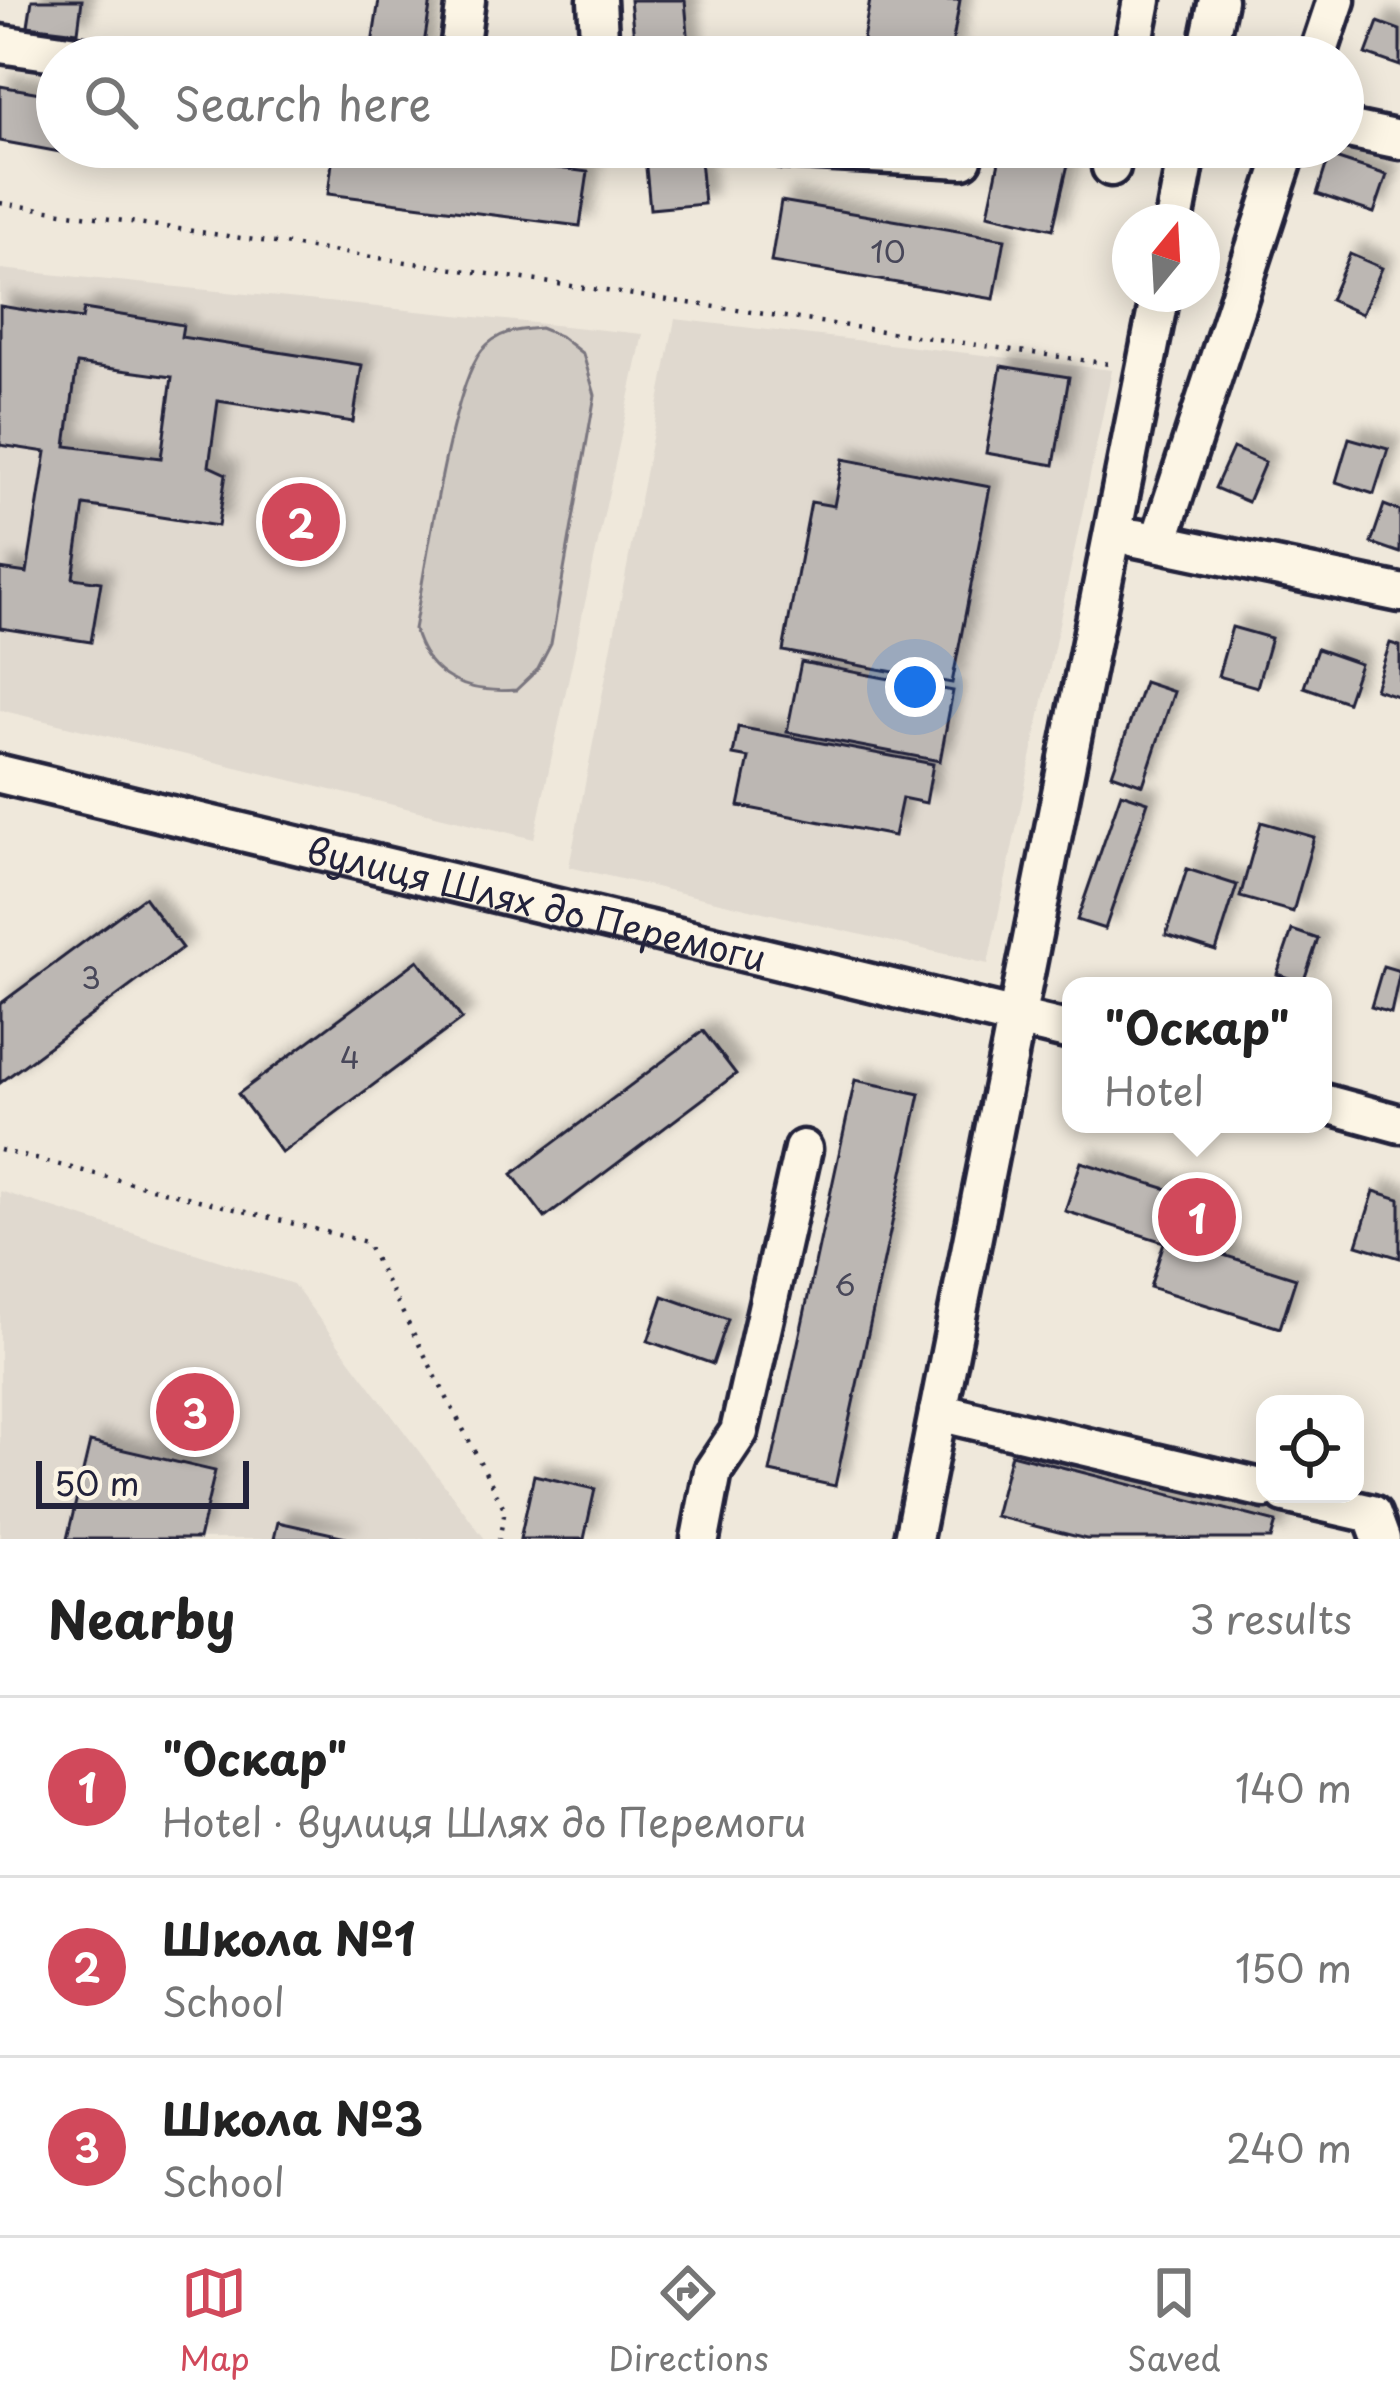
<!DOCTYPE html>
<html lang="en">
<head>
<meta charset="utf-8">
<style>
  :root { --surface:#fff; --page:#f6f6f6; --text:#222; --muted:#767676; --line:#e0e0e0; --accent:#d1495b }
  body { margin:0; font-family:"Playpen Sans",sans-serif; background:var(--page); color:var(--text) }
  .controls { position:absolute; right:36px; bottom:36px; display:grid; overflow:hidden; border-radius:24px; box-shadow:0 6px 30px #0003 }
  .controls button { width:108px; height:108px; display:grid; place-items:center; padding:0; border:0; border-bottom:3px solid var(--line); background:var(--surface); color:var(--text); font:60px sans-serif }
  .compass { position:absolute; left:1112px; top:204px; width:108px; height:108px; border-radius:50%; background:var(--surface); box-shadow:0 6px 30px #0003; rotate:18deg }
  .scale { position:absolute; left:36px; bottom:30px; width:213px; box-sizing:border-box; padding-left:12px; border:6px solid #22223b; border-top:0; font-size:33px; line-height:42px; white-space:nowrap; color:#22223b; -webkit-text-stroke:9px #fcf5e5; paint-order:stroke }
  .you { position:absolute; left:915px; top:687px; width:42px; height:42px; margin:-30px; border:9px solid #fff; border-radius:50%; background:#1a73e8; box-shadow:0 0 0 18px #1a73e833 }
  .badge { display:grid; place-items:center; width:78px; height:78px; border-radius:50%; background:var(--accent); color:#fff; font-size:39px; font-weight:700 }
  .pin { position:absolute; translate:-50% -50%; border:6px solid #fff; box-shadow:0 3px 12px #0006 }
  .popup { position:absolute; left:1062px; top:977px; width:270px; height:156px; box-sizing:border-box; display:grid; place-content:center; border-radius:24px; background:var(--surface); filter:drop-shadow(0 3px 9px #0005); font-size:39px; white-space:nowrap; color:var(--muted) }
  .popup b { font-size:45px; color:var(--text) }
  .popup::after { content:''; position:absolute; left:50%; top:100%; margin-left:-24px; border:24px solid transparent; border-top-color:var(--surface) }
  .list { margin:0; padding:0; list-style:none }
  h2 { display:flex; justify-content:space-between; align-items:center; height:156px; margin:0; padding:0 48px; font-size:51px }
  h2 small { font-size:39px; font-weight:400; color:var(--muted) }
  .list li { display:grid; grid-template-columns:78px 1fr auto; gap:36px; align-items:center; box-sizing:border-box; height:180px; padding:0 48px; border-top:3px solid var(--line) }
  .list b { display:block; font-size:45px; white-space:nowrap }
  .list p { margin:0; font-size:39px; white-space:nowrap; color:var(--muted) }
  .list em { font-size:39px; font-style:normal; color:var(--muted) }
  .icon { flex:none; width:66px; height:66px; fill:none; stroke:currentColor; stroke-width:2; stroke-linecap:round; stroke-linejoin:round }
  .map { position:relative; flex:none; width:1400px; height:1539px; overflow:hidden }
  .search { position:absolute; background:var(--surface); box-shadow:0 6px 30px #0003; left:36px; right:36px; top:36px; height:132px; display:flex; align-items:center; gap:30px; box-sizing:border-box; padding:0 42px; border-radius:66px; color:var(--muted); font-size:45px }
  .sheet { height:696px; background:var(--surface) }
  nav { display:flex; justify-content:space-around; align-items:center; box-sizing:border-box; height:168px; border-top:3px solid var(--line); background:var(--surface); font-size:33px; color:var(--muted) }
  nav a { display:grid; justify-items:center; gap:6px }
  nav .on { color:var(--accent) }
  .map>svg:first-child { display:block }
  .built { fill:#e0d9cf }
  .green { fill:#d1cbc3; stroke:#7a767f; stroke-width:3 }
  .building { fill:#bcb7b3; stroke:#22223b; stroke-width:3; fill-rule:evenodd; filter:url(#shadow) }
  .lines { fill:none; stroke-linecap:round; stroke-linejoin:round }
  .minor-casing { stroke:#22223b; stroke-width:45 }
  .path { stroke:#22223b; stroke-width:4.5; stroke-dasharray:3 9; stroke-linecap:butt }
  .minor { stroke:#fcf5e5; stroke-width:36 }
  .labels { text-anchor:middle; dominant-baseline:central; stroke-width:9; stroke-linejoin:round; paint-order:stroke }
  .number-label { font-size:30px; fill:#484759 }
  .street-label { font-size:36px; fill:#22223b; stroke:#fcf5e5 }
</style>
</head>
<body>
<div class="map">
<svg width="1400" height="1539" viewBox="0 0 1400 1539">
  <defs>
    <filter id="shadow"><feDropShadow dx="11" dy="-11" stdDeviation="6" flood-color="#0004"/></filter>
  </defs>
  <rect width="100%" height="100%" fill="#efe8db"/>
  <filter id="ink" filterUnits="userSpaceOnUse"><feTurbulence type="fractalNoise" baseFrequency=".00833" numOctaves="2"/><feDisplacementMap in="SourceGraphic" scale="24" xChannelSelector="R" yChannelSelector="G"/><feConvolveMatrix kernelMatrix="1 2 1 2 8 2 1 2 1" color-interpolation-filters="sRGB"/></filter>
  <g filter="url(#ink)">
    <g class="built">
      <path d="M 0,269 L 643,334 L 534,839 L 0,710 Z"/>
      <path d="M 675,319 L 1112,370 L 988,964 L 569,867 Z"/>
      <path d="M 0,1191 L 293,1284 L 485,1539 L 0,1539 Z"/>
    </g>
    <path class="green" d="M 540,328 L 560,336 L 583,354 L 595,395 L 551,644 L 538,669 L 516,690 C 468,694 428,679 414,629 C 425,573 451,387 482,350 C 498,331 516,330 540,328 Z"/>
    <g class="building">
      <path d="M 32,0 L 82,0 L 78,32 L 28,26 Z"/>
      <path d="M 379,0 L 431,0 L 422,57 L 370,57 Z"/>
      <path d="M 630,0 L 685,0 L 690,57 L 636,57 Z"/>
      <path d="M 870,0 L 960,0 L 950,57 L 860,57 Z"/>
      <path d="M 1378,22 L 1400,30 L 1400,66 L 1366,54 Z"/>
      <path d="M 0,86 L 57,96 L 57,147 L 122,147 L 120,163 L 0,141 Z"/>
      <path d="M 334,147 L 398,147 L 588,172 L 580,226 L 328,194 Z"/>
      <path d="M 644,147 L 699,147 L 704,204 L 650,209 Z"/>
      <path d="M 1002,147 L 1072,147 L 1053,229 L 988,214 Z"/>
      <path d="M 1329,156 L 1387,175 L 1374,213 L 1317,194 Z"/>
      <path d="M 781,201 L 1005,239 L 994,299 L 771,262 Z"/>
      <path d="M 1350,254 L 1382,268 L 1362,314 L 1330,300 Z"/>
      <path d="M 0,306 L 82,319 L 84,309 L 183,325 L 181,337 L 362,365 L 353,422 L 218,401 L 209,466 L 226,474 L 218,526 L 84,505 L 73,578 L 101,582 L 91,642 L 0,628 L 0,569 L 27,573 L 46,452 L 0,445 ZM 77,364 L 172,377 L 161,458 L 66,446 Z"/>
      <path d="M 1001,366 L 1069,377 L 1054,465 L 986,453 Z"/>
      <path d="M 1349,438 L 1388,449 L 1374,494 L 1336,482 Z"/>
      <path d="M 1233,448 L 1265,462 L 1248,502 L 1215,488 Z"/>
      <path d="M 843,459 L 990,487 L 952,683 L 783,651 L 811,502 L 834,506 Z"/>
      <path d="M 1384,505 L 1400,511 L 1400,553 L 1371,543 Z"/>
      <path d="M 1232,627 L 1271,638 L 1257,687 L 1218,676 Z"/>
      <path d="M 1390,643 L 1400,646 L 1400,697 L 1375,689 Z"/>
      <path d="M 1317,649 L 1360,664 L 1347,702 L 1304,687 Z"/>
      <path d="M 801,662 L 953,691 L 940,761 L 787,732 Z"/>
      <path d="M 1144,682 L 1174,692 L 1143,785 L 1112,774 Z"/>
      <path d="M 738,727 L 933,764 L 926,803 L 902,798 L 894,836 L 739,806 L 749,758 L 733,755 Z"/>
      <path d="M 1121,793 L 1148,802 L 1105,929 L 1077,920 Z"/>
      <path d="M 1261,822 L 1314,837 L 1293,912 L 1240,897 Z"/>
      <path d="M 1187,869 L 1237,885 L 1216,951 L 1166,935 Z"/>
      <path d="M 144,897 L 182,948 L 0,1083 L 0,1004 Z"/>
      <path d="M 1292,930 L 1318,939 L 1303,983 L 1277,974 Z"/>
      <path d="M 418,960 L 462,1019 L 282,1153 L 238,1094 Z"/>
      <path d="M 1383,966 L 1400,971 L 1391,1013 L 1371,1007 Z"/>
      <path d="M 703,1031 L 736,1074 L 545,1218 L 512,1174 Z"/>
      <path d="M 855,1080 L 920,1094 L 835,1486 L 770,1472 Z"/>
      <path d="M 1081,1162 L 1212,1203 L 1198,1247 L 1296,1278 L 1280,1328 L 1150,1287 L 1164,1242 L 1065,1211 Z"/>
      <path d="M 1374,1191 L 1400,1199 L 1400,1258 L 1357,1245 Z"/>
      <path d="M 663,1296 L 728,1319 L 713,1364 L 648,1341 Z"/>
      <path d="M 90,1442 L 215,1471 L 199,1539 L 67,1539 Z"/>
      <path d="M 1011,1454 L 1276,1522 L 1271,1539 L 1086,1539 L 995,1516 Z"/>
      <path d="M 534,1475 L 595,1489 L 584,1539 L 520,1539 Z"/>
      <path d="M 278,1522 L 346,1537 L 346,1539 L 274,1539 Z"/>
    </g>
    <g class="lines">
      <g class="minor-casing">
        <g id="minor">
          <path d="M 597,0 L 600,57"/>
          <path d="M 0,44 L 90,57"/>
          <path d="M 458,57 L 466,0"/>
          <path d="M 1131,57 L 1142,0"/>
          <path d="M 1206,57 L 1218,0"/>
          <path d="M 1317,57 L 1336,0"/>
          <path d="M 1343,128 L 1400,140"/>
          <path d="M 783,149 L 963,159 L 965,147"/>
          <path d="M 1111,167 L 1114,147"/>
          <path d="M 1174,222 L 1188,147"/>
          <path d="M 1136,538 L 1400,593"/>
          <path d="M 1159,542 L 1288,147"/>
          <path id="s1" d="M 0,774 L 1071,1031"/>
          <path d="M 1323,1103 L 1400,1124"/>
          <path d="M 938,1412 L 1265,1489"/>
          <path d="M 1285,1494 L 1372,1514 L 1381,1539"/>
          <path d="M 700,1539 L 713,1471 L 739,1432 L 803,1149"/>
          <path d="M 913,1539 L 1160,294"/>
        </g>
      </g>
      <g class="path">
        <path d="M 0,203 L 1116,365"/>
        <path d="M 0,1150 L 366,1242 L 505,1510 L 499,1539"/>
      </g>
      <use href="#minor" class="minor"/>
    </g>
  </g>
  <g class="labels">
    <g class="number-label">
      <text x="888" y="250">10</text>
      <text x="91" y="976">3</text>
      <text x="350" y="1056">4</text>
      <text x="845" y="1283">6</text>
    </g>
    <g class="street-label">
      <text stroke="none"><textPath href="#s1" startOffset="552">вулиця Шлях до Перемоги</textPath></text>
    </g>
  </g>
</svg>
<div class="controls">
<button><svg class="icon" aria-label="locate" viewBox="0 0 24 24"><circle cx="12" cy="12" r="6"/><path d="M12 2v4M12 18v4M2 12h4M18 12h4"/></svg></button>
</div>
<svg class="compass" viewBox="-18 -18 36 36"><path d="M0-13l5 13h-10z" fill="#e53935"/><path d="M0 13l5-13h-10z" fill="#767676"/></svg>
<div class="scale">50 m</div>
<div class="you"></div>
<div class="pin badge" style="left:1197px;top:1217px">1</div>
<div class="popup"><b>&quot;Оскар&quot;</b>Hotel</div>
<div class="pin badge" style="left:301px;top:522px">2</div>
<div class="pin badge" style="left:195px;top:1412px">3</div>
<div class="search"><svg class="icon" aria-label="search" viewBox="0 0 24 24"><circle cx="10" cy="10" r="6"/><path d="M15 15l6 6"/></svg>Search here</div>
</div>
<section class="sheet">
<h2>Nearby<small>3 results</small></h2>
<ul class="list">
<li><span class="badge">1</span><div><b>&quot;Оскар&quot;</b><p>Hotel · вулиця Шлях до Перемоги</p></div><em>140 m</em></li>
<li><span class="badge">2</span><div><b>Школа №1</b><p>School</p></div><em>150 m</em></li>
<li><span class="badge">3</span><div><b>Школа №3</b><p>School</p></div><em>240 m</em></li>
</ul>
</section>
<nav>
<a class="on"><svg class="icon" aria-label="map" viewBox="0 0 24 24"><path d="M3 6l6-2 6 2 6-2v14l-6 2-6-2-6 2zM9 4v14M15 6v14"/></svg>Map</a>
<a><svg class="icon" aria-label="directions" viewBox="0 0 24 24"><path d="M12 3l9 9-9 9-9-9zM9 14v-3h6M13 9l2 2-2 2"/></svg>Directions</a>
<a><svg class="icon" aria-label="saved" viewBox="0 0 24 24"><path d="M7 4h10v16l-5-4-5 4z"/></svg>Saved</a>
</nav>
</body>
</html>
